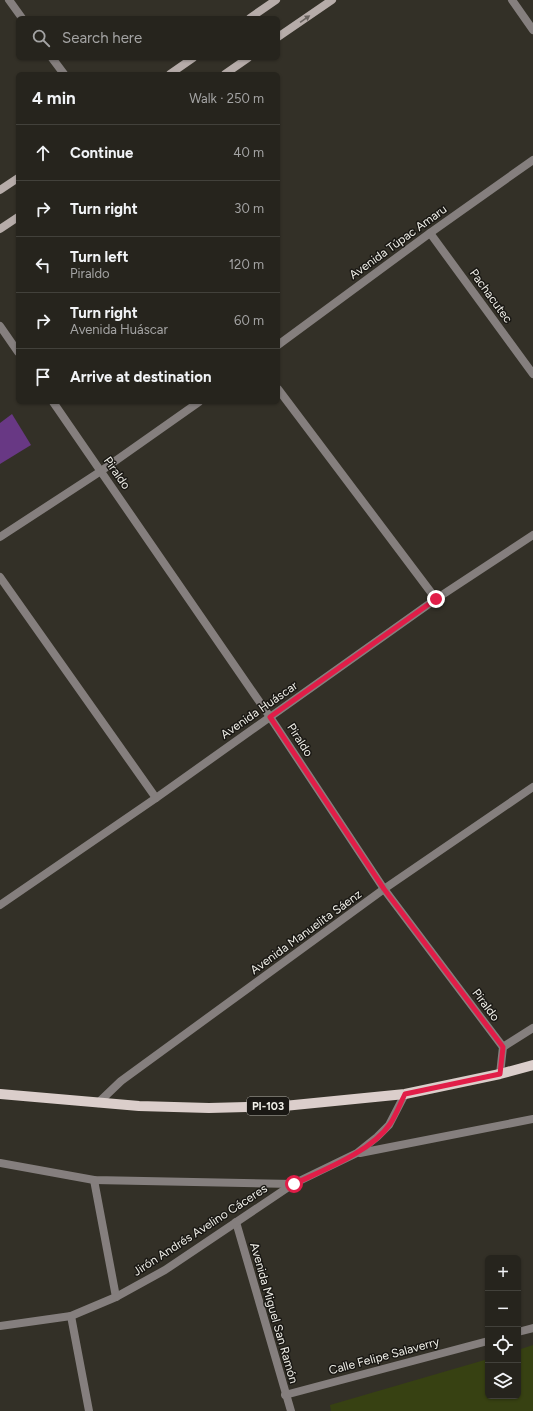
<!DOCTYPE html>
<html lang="en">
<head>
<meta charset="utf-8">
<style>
  :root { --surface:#26241d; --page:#2e2c26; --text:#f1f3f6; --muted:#a4a4a4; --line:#42413b }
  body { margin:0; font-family:Figtree,sans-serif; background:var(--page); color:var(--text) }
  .controls { position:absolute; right:12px; bottom:12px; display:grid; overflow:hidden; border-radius:6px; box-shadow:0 1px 3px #0004 }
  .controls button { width:36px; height:36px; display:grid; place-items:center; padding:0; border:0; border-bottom:1px solid var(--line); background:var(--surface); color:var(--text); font:20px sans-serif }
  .stop { position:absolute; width:12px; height:12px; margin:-9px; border:3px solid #e11d48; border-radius:50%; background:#fff }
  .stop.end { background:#e11d48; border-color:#fff; box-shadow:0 1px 4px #0008 }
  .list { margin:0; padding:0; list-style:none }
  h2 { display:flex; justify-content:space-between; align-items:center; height:52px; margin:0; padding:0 16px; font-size:17px }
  h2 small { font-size:13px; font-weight:400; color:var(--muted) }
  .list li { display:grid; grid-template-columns:26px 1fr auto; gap:12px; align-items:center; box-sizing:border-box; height:56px; padding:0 16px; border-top:1px solid var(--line) }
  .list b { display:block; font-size:15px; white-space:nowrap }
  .list p { margin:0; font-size:13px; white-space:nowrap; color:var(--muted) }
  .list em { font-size:13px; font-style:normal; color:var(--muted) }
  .icon { flex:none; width:22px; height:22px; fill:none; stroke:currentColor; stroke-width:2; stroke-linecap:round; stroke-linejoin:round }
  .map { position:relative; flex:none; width:533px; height:1411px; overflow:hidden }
  .search { position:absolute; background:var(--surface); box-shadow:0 1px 3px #0004; left:16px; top:16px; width:264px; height:44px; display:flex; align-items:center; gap:10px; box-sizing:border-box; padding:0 14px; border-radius:6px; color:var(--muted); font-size:15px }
  .panel { position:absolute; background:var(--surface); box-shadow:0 1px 3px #0004; left:16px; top:72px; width:264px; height:332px; border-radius:6px }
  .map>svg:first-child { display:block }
  .green { fill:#374112 }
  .building { fill:#683884 }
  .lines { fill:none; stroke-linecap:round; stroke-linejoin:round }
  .minor { stroke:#857f7e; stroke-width:8 }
  .secondary { stroke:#b6aca9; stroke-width:8 }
  .primary { stroke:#dbcecb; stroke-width:10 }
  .oneway { fill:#68625e }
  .route { stroke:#e11d48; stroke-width:5 }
  .labels { text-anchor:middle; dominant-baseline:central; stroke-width:3; stroke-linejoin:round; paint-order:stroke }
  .shield { fill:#1a1814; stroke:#b0aea8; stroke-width:1 }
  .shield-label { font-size:11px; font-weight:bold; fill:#f0efe8 }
  .street-label { font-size:12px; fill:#f0efe8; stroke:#1a1814 }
</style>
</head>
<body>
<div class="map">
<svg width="533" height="1411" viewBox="0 0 533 1411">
  <rect width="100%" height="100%" fill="#333027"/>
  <path class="green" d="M 533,1345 L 533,1411 L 331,1411 L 330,1405 L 488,1359 L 488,1396 L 518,1396 L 518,1350 Z"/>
  <path class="building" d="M 12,414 L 31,445 L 0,464 L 0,423 Z"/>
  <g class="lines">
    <g class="minor">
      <path d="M 9,0 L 22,18"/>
      <path d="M 512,0 L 533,30"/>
      <path d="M 52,58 L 64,74"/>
      <path d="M 430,233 L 533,374"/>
      <path d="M 0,326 L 18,352"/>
      <path d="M 278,345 L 430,233 L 533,160"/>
      <path d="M 278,389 L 436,599"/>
      <path d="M 53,402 L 270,717 L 384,889 L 503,1047 L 500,1074"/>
      <path d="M 0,537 L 101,471 L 199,402"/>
      <path d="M 0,577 L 156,798"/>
      <path d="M 0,905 L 156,798 L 436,599 L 533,535"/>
      <path d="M 503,1047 L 533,1028"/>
      <path d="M 98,1103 L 121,1081 L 384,889 L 533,787"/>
      <path d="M 360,1153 L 533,1119"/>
      <path d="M 0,1163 L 94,1180 L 293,1184"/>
      <path d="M 94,1180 L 116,1297"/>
      <path d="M 236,1222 L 291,1411"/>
      <path d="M 71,1316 L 89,1411"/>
      <path d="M 0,1326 L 71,1316 L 116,1297 L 165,1270 L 293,1184 L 357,1153 L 377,1137 L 389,1125 L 405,1094"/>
      <path d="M 518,1332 L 533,1328"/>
      <path d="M 285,1395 L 488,1341"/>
    </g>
    <g class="secondary">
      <path d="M 250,18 L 276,0"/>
      <path d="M 278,37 L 332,0"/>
      <path d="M 170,74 L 193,58"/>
      <path d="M 225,74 L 248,58"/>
      <path d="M 0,190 L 18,178"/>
      <path d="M 0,229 L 18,217"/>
    </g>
    <path class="primary" d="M 0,1094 L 139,1106 L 209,1108 L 284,1106 L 405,1094 L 500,1074 L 533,1065"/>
  </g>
  <defs><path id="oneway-solid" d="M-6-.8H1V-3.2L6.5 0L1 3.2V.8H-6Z"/></defs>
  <use class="oneway" href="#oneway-solid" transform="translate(305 19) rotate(-35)"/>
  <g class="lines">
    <path class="route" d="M 294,1184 C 323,1170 371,1152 390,1124 C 396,1115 400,1104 405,1094 L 500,1074 L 503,1047 L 384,889 L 270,717 L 436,599"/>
  </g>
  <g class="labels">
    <rect class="shield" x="247" y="1097" width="42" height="18" rx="3"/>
    <g class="shield-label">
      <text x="268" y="1106">PI-103</text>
    </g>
    <g class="street-label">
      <text transform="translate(398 242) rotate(-36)">Avenida Túpac Amaru</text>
      <text transform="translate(491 296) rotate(54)">Pachacutec</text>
      <text transform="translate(117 473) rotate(55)">Piraldo</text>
      <text transform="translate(259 710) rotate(-35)">Avenida Huáscar</text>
      <text transform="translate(300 740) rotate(57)">Piraldo</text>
      <text transform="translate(306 932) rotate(-36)">Avenida Manuelita Sáenz</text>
      <text transform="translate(486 1005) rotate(53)">Piraldo</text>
      <text transform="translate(200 1230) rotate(-33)">Jirón Andrés Avelino Cáceres</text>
      <text transform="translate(274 1313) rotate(74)">Avenida Miguel San Ramón</text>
      <text transform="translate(384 1356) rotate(-15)">Calle Felipe Salaverry</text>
    </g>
  </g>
</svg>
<div class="controls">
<button>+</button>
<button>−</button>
<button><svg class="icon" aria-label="locate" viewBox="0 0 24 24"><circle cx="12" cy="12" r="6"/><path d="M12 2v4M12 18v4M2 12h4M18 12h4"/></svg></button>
<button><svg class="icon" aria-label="layers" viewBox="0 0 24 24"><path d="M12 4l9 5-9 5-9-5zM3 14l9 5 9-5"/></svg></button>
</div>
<div class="stop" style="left:294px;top:1184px"></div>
<div class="stop end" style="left:436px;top:599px"></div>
<div class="search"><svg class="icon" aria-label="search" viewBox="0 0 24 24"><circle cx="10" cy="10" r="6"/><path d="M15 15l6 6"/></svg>Search here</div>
<section class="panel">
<h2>4 min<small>Walk · 250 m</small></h2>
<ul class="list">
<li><svg class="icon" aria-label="ahead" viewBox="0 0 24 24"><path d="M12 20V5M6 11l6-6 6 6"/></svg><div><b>Continue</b></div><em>40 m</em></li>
<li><svg class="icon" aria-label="right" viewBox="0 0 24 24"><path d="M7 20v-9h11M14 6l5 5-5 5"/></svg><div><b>Turn right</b></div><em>30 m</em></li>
<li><svg class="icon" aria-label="left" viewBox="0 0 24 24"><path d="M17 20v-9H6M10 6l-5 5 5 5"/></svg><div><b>Turn left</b><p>Piraldo</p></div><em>120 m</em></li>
<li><svg class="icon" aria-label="right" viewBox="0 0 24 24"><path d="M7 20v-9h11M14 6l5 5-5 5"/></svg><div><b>Turn right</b><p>Avenida Huáscar</p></div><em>60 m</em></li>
<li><svg class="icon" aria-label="arrive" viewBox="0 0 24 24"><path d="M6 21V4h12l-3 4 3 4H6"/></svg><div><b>Arrive at destination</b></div></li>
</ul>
</section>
</div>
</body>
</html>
